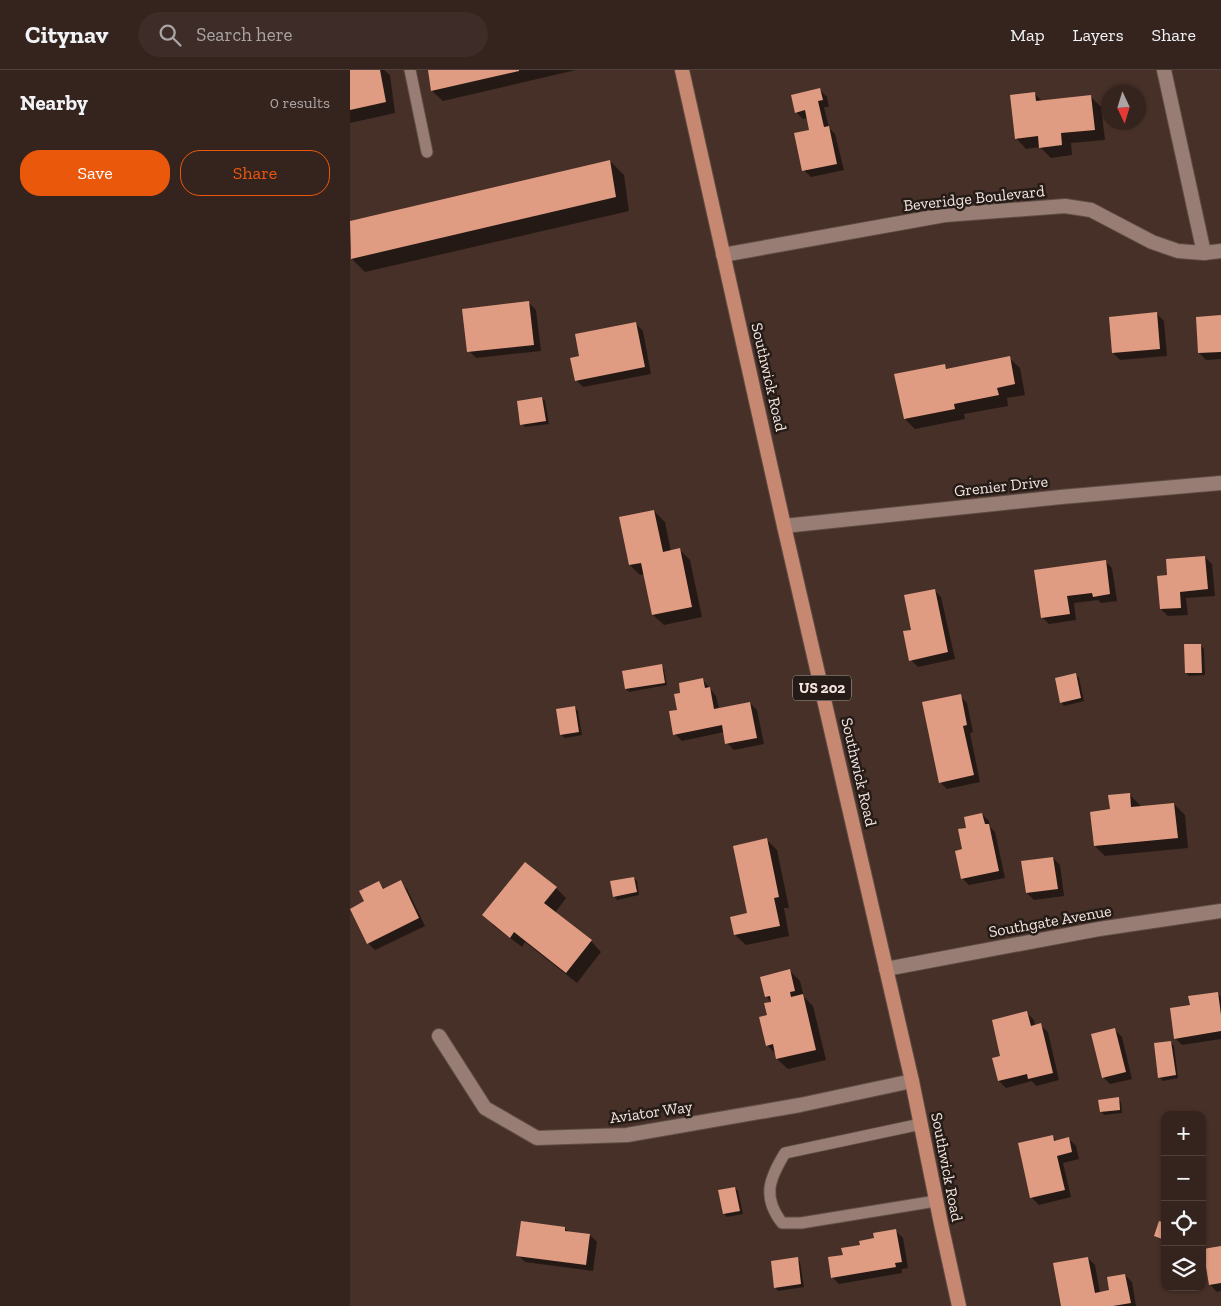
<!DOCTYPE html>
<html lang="en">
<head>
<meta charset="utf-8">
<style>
  :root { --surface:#35241e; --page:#3d2c27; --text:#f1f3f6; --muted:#aaa4a4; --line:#4f413c; --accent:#ea580c }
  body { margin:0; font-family:"Zilla Slab",serif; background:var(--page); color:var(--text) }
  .controls { position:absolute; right:15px; bottom:15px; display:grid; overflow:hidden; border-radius:10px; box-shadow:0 1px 4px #0004 }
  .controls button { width:45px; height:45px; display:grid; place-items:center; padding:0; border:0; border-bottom:1px solid var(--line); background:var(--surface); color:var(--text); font:25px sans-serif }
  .compass { position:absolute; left:751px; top:15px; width:45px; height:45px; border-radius:50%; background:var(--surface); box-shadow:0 1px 4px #0004; rotate:176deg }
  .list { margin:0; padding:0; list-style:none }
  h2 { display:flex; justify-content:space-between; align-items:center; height:65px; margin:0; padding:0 20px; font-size:21px }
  h2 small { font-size:16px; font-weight:400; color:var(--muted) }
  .actions { display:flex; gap:10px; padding:15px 20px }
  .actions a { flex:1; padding:11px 0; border:1px solid var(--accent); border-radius:20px; text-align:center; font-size:18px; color:var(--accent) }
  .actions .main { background:var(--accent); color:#fff }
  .icon { flex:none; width:28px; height:28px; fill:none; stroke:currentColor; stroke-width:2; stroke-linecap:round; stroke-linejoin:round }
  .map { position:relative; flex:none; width:871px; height:1236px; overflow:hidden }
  header { display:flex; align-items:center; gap:30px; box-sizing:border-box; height:70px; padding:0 25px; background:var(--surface); border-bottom:1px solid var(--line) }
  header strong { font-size:24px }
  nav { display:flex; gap:28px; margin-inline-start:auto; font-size:18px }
  .search { width:350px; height:45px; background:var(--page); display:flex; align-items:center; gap:12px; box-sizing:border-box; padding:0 18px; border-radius:28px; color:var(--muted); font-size:19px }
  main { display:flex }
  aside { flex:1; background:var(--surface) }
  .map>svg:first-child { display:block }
  .shadow { fill:#0007 }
  .building { fill:#e09c82 }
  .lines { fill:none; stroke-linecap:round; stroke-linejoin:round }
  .service-casing { stroke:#604d46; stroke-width:13 }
  .minor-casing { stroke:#604d46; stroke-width:16 }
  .trunk-casing { stroke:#604d46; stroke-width:16 }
  .service { stroke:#977d73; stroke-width:11 }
  .minor { stroke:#977d73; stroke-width:14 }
  .trunk { stroke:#c68870; stroke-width:14 }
  .labels { text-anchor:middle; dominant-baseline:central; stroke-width:5; stroke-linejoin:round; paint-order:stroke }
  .shield { fill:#251b17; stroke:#b6a8a3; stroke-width:1 }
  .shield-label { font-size:15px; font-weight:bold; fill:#f4e5df }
  .street-label { font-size:16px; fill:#f4e5df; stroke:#251b17 }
</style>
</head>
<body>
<header>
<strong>Citynav</strong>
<div class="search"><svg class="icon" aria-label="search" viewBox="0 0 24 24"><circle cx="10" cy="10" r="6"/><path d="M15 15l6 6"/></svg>Search here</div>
<nav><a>Map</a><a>Layers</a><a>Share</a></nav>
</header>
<main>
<aside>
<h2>Nearby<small>0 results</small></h2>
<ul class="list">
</ul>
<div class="actions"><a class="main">Save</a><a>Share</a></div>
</aside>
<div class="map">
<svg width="871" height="1236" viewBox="0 0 871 1236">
  <rect width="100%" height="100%" fill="#473028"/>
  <g class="shadow">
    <path d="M 5,0 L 34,0 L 40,5 L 45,43 L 0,53 L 0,1 Z"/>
    <path d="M 79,0 L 226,0 L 93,31 L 82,21 Z"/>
    <path d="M 470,20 L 477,27 L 479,37 L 474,37 L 479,58 L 485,64 L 494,100 L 461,107 L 454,100 L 461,61 L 458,48 L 453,49 L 446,42 Z"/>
    <path d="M 684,23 L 693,32 L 741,27 L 751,37 L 755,70 L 721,73 L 722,85 L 701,88 L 690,77 L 676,79 L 666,68 Z"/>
    <path d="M 260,91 L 274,105 L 279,141 L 15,202 L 2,189 L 0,178 L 0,152 Z"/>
    <path d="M 179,233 L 186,240 L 191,281 L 126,288 L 119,281 Z"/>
    <path d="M 807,244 L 814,251 L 817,286 L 770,290 L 763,283 Z"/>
    <path d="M 871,247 L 871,289 L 856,290 L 849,283 Z"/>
    <path d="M 286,254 L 293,261 L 301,304 L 233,317 L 226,310 L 230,287 Z"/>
    <path d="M 659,288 L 670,298 L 675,325 L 657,328 L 658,336 L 614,344 L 615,349 L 565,359 L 555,349 L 594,296 L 599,300 Z"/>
    <path d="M 192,328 L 195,331 L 199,354 L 175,357 L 172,354 Z"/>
    <path d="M 304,441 L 315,452 L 321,482 L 330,480 L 340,490 L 352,547 L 314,555 L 303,545 L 295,504 L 290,505 L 280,495 Z"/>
    <path d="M 855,487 L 862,494 L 865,526 L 836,528 L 838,545 L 818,546 L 811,539 L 819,506 Z"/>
    <path d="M 755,491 L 762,498 L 767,531 L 751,533 L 748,530 L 724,533 L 726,550 L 699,554 L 692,547 Z"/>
    <path d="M 584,520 L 591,527 L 605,589 L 568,597 L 561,590 L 562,561 Z"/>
    <path d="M 850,575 L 854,579 L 855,605 L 839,606 L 836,602 Z"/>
    <path d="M 311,596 L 314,599 L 317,615 L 279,622 L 276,619 Z"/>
    <path d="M 726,605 L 729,608 L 734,631 L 714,636 L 711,632 Z"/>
    <path d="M 353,610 L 366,626 L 369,639 L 400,633 L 407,640 L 414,674 L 384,680 L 377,673 L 374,662 L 332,671 L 325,664 L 332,624 Z"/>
    <path d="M 610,626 L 617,633 L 623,662 L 620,663 L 630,712 L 597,719 L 590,712 Z"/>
    <path d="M 225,638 L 228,641 L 232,665 L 215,668 L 211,665 Z"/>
    <path d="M 779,724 L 790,735 L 790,737 L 824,734 L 835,745 L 838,778 L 755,786 L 745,776 L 761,741 Z"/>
    <path d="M 632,744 L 639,751 L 640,757 L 645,762 L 655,808 L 619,815 L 612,808 L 613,780 L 618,759 Z"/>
    <path d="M 417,770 L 427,780 L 439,838 L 434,838 L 439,866 L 396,875 L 385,865 L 398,844 Z"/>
    <path d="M 703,788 L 710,795 L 714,826 L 684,830 L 677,823 L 673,792 Z"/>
    <path d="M 284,808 L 287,811 L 289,825 L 267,830 L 264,826 Z"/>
    <path d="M 50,812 L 57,819 L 75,856 L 25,880 L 18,873 L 16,832 L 29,813 L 35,819 Z"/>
    <path d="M 206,818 L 216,828 L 205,843 L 241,871 L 251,882 L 227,913 L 175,872 L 172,877 L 144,856 L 134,845 Z"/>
    <path d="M 440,901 L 450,911 L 454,927 L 463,936 L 476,990 L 438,999 L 427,989 L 426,984 L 417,975 L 419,946 L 422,933 L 416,926 Z"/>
    <path d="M 867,923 L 871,927 L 871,969 L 832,975 L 825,968 L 841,936 Z"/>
    <path d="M 677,943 L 684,950 L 685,956 L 690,955 L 698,962 L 709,1010 L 686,1016 L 682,1011 L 656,1018 L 649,1011 L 651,987 Z"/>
    <path d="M 765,960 L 772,967 L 782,1009 L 760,1014 L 753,1007 Z"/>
    <path d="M 821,972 L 824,976 L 828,1008 L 813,1011 L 809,1007 Z"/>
    <path d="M 768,1029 L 771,1032 L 772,1043 L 754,1045 L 751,1041 Z"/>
    <path d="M 703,1067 L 707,1072 L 719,1069 L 726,1076 L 729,1089 L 713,1093 L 721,1127 L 689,1135 L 682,1128 Z"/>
    <path d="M 385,1118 L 388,1121 L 393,1144 L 377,1147 L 374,1144 Z"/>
    <path d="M 215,1158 L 219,1163 L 240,1165 L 247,1172 L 243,1201 L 175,1192 L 168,1185 Z"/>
    <path d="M 546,1161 L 553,1168 L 558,1198 L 552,1199 L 552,1203 L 489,1214 L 482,1207 L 494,1186 L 511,1176 Z"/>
    <path d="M 871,1177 L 871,1221 L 867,1222 L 860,1215 Z"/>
    <path d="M 738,1188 L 745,1195 L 750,1223 L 761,1221 L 775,1205 L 782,1212 L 786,1236 L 713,1236 Z"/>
    <path d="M 447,1189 L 450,1192 L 454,1217 L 428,1221 L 425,1217 Z"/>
  </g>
  <g class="building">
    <path d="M 0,0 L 30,0 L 36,32 L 0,40 Z"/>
    <path d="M 78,0 L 169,0 L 169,1 L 81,21 Z"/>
    <path d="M 470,18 L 473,30 L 468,31 L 474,57 L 479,56 L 487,94 L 452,101 L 444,63 L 459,60 L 455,40 L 445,43 L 441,25 Z"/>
    <path d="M 685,22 L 686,31 L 741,25 L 745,60 L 711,63 L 712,75 L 689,78 L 688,66 L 665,69 L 660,25 Z"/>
    <path d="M 260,90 L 266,127 L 1,189 L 0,151 Z"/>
    <path d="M 179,231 L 184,275 L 117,282 L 112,239 Z"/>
    <path d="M 807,242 L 810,279 L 762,283 L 759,247 Z"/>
    <path d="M 871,245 L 871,282 L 848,283 L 846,247 Z"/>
    <path d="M 286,252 L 295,297 L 225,311 L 220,288 L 229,286 L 225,264 Z"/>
    <path d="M 660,286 L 665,314 L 647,318 L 649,325 L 604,334 L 605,339 L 554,349 L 544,304 L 595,294 L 596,299 Z"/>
    <path d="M 192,327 L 196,351 L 170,355 L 167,331 Z"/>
    <path d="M 304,440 L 313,482 L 330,478 L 342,537 L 302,545 L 291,493 L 279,495 L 269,447 Z"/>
    <path d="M 855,486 L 858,519 L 830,522 L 831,538 L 810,539 L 807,506 L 817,505 L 816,489 Z"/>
    <path d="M 756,490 L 760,524 L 743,527 L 742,523 L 717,526 L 720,544 L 691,548 L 684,500 Z"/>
    <path d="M 585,519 L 598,582 L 559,591 L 553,561 L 561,560 L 554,525 Z"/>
    <path d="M 834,574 L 851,574 L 852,603 L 835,603 Z"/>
    <path d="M 312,594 L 315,613 L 275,619 L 272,601 Z"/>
    <path d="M 726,603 L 731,628 L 710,633 L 705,608 Z"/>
    <path d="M 353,608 L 355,618 L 360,617 L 364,639 L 400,632 L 407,668 L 375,674 L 372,655 L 323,665 L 319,641 L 327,640 L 324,624 L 330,623 L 329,613 Z"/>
    <path d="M 611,624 L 617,655 L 613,656 L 624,705 L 589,713 L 572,632 Z"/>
    <path d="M 225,636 L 229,662 L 210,665 L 206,639 Z"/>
    <path d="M 780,723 L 781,737 L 824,733 L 828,768 L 744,776 L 740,742 L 760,739 L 758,725 Z"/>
    <path d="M 632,743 L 635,754 L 639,754 L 649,801 L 611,809 L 605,781 L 612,779 L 608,759 L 616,758 L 614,747 Z"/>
    <path d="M 417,768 L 429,827 L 424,828 L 430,856 L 384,865 L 380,847 L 397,843 L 383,776 Z"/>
    <path d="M 703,787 L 708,819 L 676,823 L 671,791 Z"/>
    <path d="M 175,792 L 207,817 L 194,833 L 242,870 L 216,903 L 164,862 L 160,868 L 132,845 Z"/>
    <path d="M 284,807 L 287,822 L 263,827 L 260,811 Z"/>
    <path d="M 51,810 L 69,848 L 17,874 L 0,839 L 14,831 L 9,821 L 29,811 L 33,819 Z"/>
    <path d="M 440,899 L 445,921 L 440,922 L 441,927 L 453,924 L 466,980 L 426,989 L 423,974 L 416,976 L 409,947 L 417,945 L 414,933 L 421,932 L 420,926 L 415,927 L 410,907 Z"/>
    <path d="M 868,922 L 871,945 L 871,961 L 824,969 L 820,938 L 840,935 L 838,926 Z"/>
    <path d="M 677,941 L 681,956 L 691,953 L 703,1003 L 678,1009 L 677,1004 L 648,1011 L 642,988 L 650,986 L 642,950 Z"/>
    <path d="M 765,958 L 776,1002 L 752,1008 L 741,964 Z"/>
    <path d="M 821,971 L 826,1005 L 808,1008 L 804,973 Z"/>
    <path d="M 769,1027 L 770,1040 L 750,1042 L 748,1030 Z"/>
    <path d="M 703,1065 L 704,1071 L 719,1067 L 722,1082 L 707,1086 L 715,1120 L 680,1128 L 668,1073 Z"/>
    <path d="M 385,1117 L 390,1141 L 373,1144 L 368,1120 Z"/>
    <path d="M 171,1151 L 215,1157 L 215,1161 L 240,1164 L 236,1195 L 166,1186 Z"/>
    <path d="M 809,1151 L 815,1153 L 815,1170 L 804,1166 Z"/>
    <path d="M 546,1159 L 552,1192 L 545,1193 L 546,1197 L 481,1208 L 478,1187 L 493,1185 L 491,1178 L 510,1175 L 509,1171 L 524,1168 L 523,1163 Z"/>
    <path d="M 871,1176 L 871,1213 L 859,1215 L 853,1179 Z"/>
    <path d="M 448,1187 L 451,1214 L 424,1218 L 421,1191 Z"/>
    <path d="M 738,1187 L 745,1223 L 759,1220 L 757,1207 L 775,1204 L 781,1233 L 763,1236 L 711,1236 L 703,1193 Z"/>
  </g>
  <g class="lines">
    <g class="service-casing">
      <g id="service">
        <path d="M 60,0 L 77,82"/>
        <path d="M 571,1054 L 435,1083 C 419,1109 412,1127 432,1153 L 451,1153 L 586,1131"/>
      </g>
    </g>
    <g class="minor-casing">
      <g id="minor">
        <path d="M 814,0 L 854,183"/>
        <path d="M 373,185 L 595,145 L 715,136 L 741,140 L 802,172 L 828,181 L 854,183 L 871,181"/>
        <path d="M 434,456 L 711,427 L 871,413"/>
        <path d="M 536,899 L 749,859 L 871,841"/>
        <path d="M 89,966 L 135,1038 L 187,1068 L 277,1065 L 450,1035 L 562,1011"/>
      </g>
    </g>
    <g class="trunk-casing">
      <path id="trunk" d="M 332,0 L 434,456 L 562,1011 L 591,1154 L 609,1236"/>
    </g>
    <use href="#service" class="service"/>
    <use href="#minor" class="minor"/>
    <use href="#trunk" class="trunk"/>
  </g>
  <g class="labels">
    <rect class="shield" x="443" y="605.5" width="58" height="25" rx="4"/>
    <g class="shield-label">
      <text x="472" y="618">US 202</text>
    </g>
    <g class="street-label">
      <text transform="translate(624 128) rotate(-6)">Beveridge Boulevard</text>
      <text transform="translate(419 307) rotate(77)">Southwick Road</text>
      <text transform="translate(651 416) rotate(-6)">Grenier Drive</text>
      <text transform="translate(509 702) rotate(77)">Southwick Road</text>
      <text transform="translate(700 851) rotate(-10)">Southgate Avenue</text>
      <text transform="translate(301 1042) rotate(-8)">Aviator Way</text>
      <text transform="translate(597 1097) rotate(79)">Southwick Road</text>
    </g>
  </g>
</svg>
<div class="controls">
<button>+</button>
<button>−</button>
<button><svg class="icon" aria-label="locate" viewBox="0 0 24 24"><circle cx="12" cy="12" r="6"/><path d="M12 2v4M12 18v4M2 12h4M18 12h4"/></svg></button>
<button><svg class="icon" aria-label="layers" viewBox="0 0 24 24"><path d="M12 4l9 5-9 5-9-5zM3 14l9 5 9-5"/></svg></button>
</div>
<svg class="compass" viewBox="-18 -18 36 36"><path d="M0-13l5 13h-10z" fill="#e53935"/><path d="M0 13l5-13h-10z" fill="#aaa4a4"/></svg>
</div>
</main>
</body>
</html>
